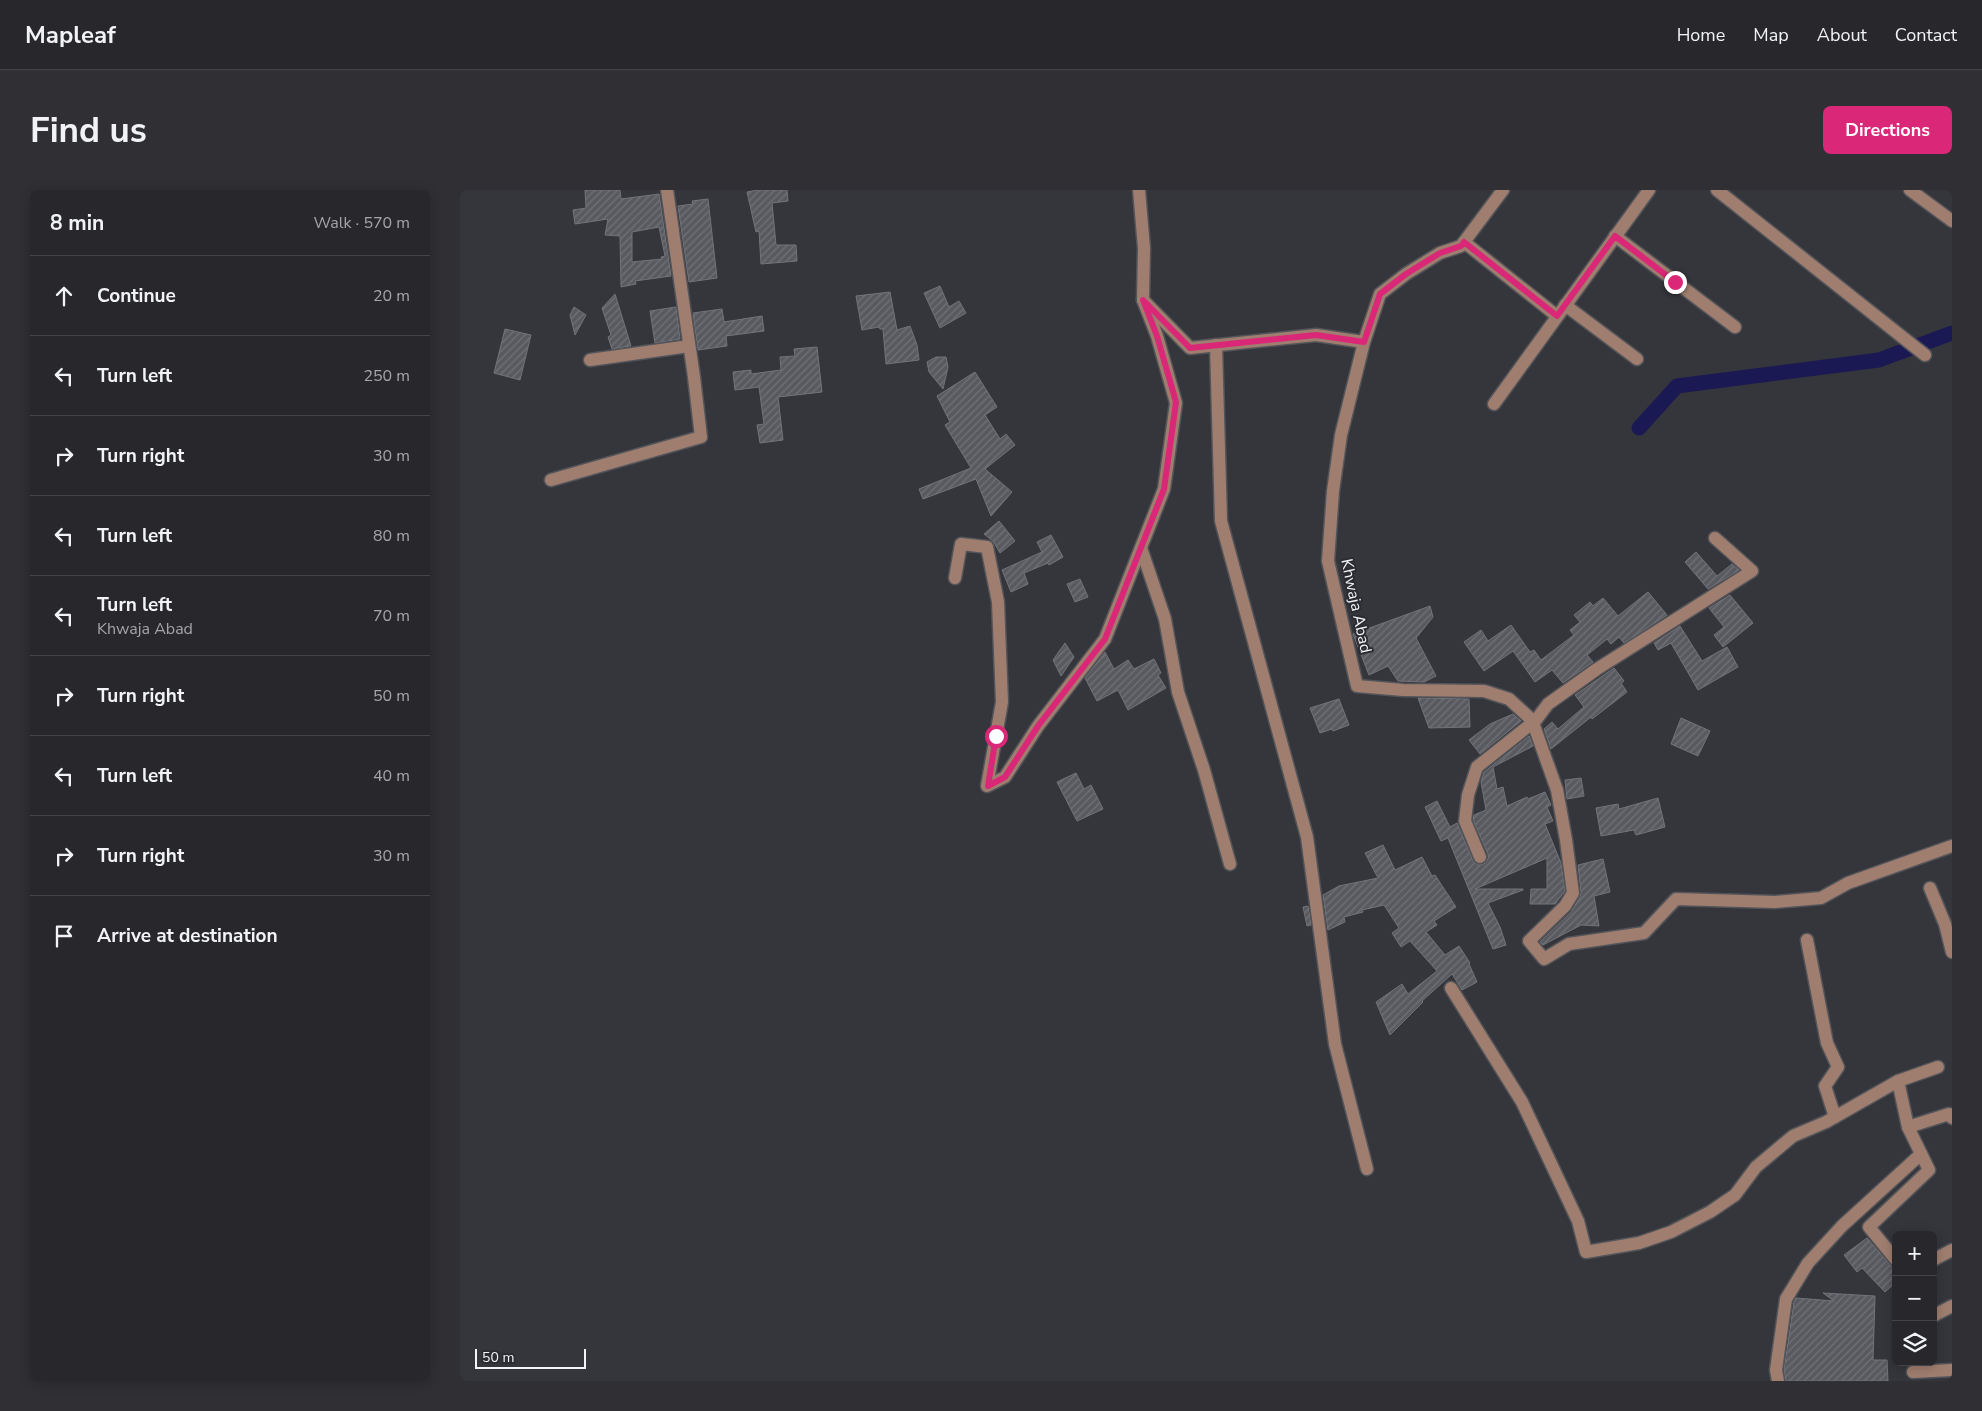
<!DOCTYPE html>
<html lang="en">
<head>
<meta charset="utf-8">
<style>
  :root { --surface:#28282c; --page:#303034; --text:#f1f3f6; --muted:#a5a6a9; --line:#444448; --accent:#db2777 }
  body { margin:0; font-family:"Nunito Sans",sans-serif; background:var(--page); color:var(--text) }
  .controls { position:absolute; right:15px; bottom:15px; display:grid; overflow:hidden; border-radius:8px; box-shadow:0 2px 12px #0003 }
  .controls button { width:45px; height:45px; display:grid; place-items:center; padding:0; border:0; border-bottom:1px solid var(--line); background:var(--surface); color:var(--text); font:25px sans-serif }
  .scale { position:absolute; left:15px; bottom:12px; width:111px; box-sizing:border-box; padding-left:5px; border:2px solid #f3f4f7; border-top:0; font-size:14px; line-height:18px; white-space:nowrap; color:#f3f4f7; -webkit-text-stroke:4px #2b2c31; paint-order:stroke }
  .stop { position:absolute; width:15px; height:15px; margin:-11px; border:4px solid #db2777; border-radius:50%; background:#fff }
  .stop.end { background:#db2777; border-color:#fff; box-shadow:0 1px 5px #0008 }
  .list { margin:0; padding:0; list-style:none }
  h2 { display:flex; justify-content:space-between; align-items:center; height:65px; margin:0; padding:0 20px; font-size:21px }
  h2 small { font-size:16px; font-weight:400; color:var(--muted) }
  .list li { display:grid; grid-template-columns:32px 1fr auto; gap:15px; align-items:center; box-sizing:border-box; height:80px; padding:0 20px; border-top:1px solid var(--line) }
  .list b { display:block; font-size:19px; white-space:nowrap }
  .list p { margin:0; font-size:16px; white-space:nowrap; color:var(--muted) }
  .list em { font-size:16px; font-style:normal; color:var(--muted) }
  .icon { flex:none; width:28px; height:28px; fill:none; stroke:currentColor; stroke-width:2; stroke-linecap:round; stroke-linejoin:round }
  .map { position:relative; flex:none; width:1492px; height:1191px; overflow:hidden; border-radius:8px }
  header { display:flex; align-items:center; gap:30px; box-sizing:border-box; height:70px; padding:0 25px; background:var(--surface); border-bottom:1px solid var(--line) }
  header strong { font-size:24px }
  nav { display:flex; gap:28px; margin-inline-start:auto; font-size:18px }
  .intro { display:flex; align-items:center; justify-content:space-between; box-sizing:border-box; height:120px; padding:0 30px }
  h1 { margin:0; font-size:35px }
  .button { padding:12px 22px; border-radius:8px; background:var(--accent); color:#fff; font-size:18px; font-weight:700 }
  main { display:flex; gap:30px; padding:0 30px }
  aside { flex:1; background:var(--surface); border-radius:8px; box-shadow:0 2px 12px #0003 }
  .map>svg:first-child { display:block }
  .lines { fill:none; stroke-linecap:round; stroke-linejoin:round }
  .canal { stroke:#1b1954; stroke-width:15 }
  .building { fill:url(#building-hatch); stroke:#73747a; fill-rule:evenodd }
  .minor-casing { stroke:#535459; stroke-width:15 }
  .minor { stroke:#9f7e6f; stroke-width:12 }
  .route { stroke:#db2777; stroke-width:6 }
  .labels { text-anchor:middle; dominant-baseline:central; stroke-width:4; stroke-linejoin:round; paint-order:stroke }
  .street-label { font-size:16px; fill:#f3f4f7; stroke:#2b2c31 }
</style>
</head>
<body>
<header>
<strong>Mapleaf</strong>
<nav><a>Home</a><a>Map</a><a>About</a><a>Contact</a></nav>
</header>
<div class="intro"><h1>Find us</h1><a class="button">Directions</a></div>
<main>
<aside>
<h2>8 min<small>Walk · 570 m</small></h2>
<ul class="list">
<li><svg class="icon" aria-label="ahead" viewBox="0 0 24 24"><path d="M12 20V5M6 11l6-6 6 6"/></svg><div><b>Continue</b></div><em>20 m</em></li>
<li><svg class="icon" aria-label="left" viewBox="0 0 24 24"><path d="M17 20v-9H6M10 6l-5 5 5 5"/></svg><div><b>Turn left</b></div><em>250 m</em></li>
<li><svg class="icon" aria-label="right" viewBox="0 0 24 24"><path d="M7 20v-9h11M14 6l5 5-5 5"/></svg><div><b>Turn right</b></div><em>30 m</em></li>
<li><svg class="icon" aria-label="left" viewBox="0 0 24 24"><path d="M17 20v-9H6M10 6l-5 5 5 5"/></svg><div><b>Turn left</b></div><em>80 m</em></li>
<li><svg class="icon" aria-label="left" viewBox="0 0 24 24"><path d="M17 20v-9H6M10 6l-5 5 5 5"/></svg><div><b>Turn left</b><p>Khwaja Abad</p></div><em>70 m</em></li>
<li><svg class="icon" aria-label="right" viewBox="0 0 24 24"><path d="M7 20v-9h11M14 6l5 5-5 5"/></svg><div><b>Turn right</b></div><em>50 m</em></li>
<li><svg class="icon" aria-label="left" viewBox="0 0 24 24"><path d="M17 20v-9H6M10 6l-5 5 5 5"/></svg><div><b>Turn left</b></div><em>40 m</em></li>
<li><svg class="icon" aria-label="right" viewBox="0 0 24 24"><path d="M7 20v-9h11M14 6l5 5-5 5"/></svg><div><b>Turn right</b></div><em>30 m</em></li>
<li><svg class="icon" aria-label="arrive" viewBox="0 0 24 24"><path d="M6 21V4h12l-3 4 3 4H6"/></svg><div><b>Arrive at destination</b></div></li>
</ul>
</aside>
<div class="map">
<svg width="1492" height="1191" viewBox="0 0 1492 1191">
  <defs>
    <pattern id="building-hatch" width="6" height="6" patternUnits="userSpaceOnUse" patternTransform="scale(1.25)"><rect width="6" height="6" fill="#595a60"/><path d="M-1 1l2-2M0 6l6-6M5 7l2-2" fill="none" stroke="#717278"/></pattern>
  </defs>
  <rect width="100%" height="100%" fill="#35363b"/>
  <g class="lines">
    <path class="canal" d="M 1179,238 L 1217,196 L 1419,170 L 1492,143"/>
  </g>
  <g class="building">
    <path d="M 125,0 L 160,0 L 161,9 L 199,4 L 211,86 L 175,91 L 176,94 L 161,97 L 160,46 L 145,45 L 148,29 L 115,34 L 113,20 L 126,18 ZM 199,37 L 205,66 L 201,67 L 202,69 L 172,72 L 172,42 Z"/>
    <path d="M 298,0 L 327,0 L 328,11 L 312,13 L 316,55 L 336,55 L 337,71 L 301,74 L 299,41 L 296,42 L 287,2 Z"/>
    <path d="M 248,9 L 257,88 L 229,92 L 218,16 L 233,14 L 232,11 Z"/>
    <path d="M 480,96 L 489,117 L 499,111 L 506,123 L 480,138 L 464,103 Z"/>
    <path d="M 430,102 L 437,140 L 450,136 L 457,155 L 459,170 L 426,174 L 423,139 L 420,139 L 419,137 L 402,140 L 396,106 Z"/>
    <path d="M 155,104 L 171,156 L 152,159 L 148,147 L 151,145 L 142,118 Z"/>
    <path d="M 114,117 L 126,125 L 115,145 L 110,125 Z"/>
    <path d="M 216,117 L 220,149 L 195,153 L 190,121 Z"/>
    <path d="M 262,119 L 264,132 L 302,126 L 304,141 L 266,146 L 267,156 L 238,160 L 233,123 Z"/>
    <path d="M 45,139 L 71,145 L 60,190 L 34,183 Z"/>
    <path d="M 357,157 L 362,202 L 318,207 L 323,250 L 300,253 L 297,235 L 304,234 L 299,197 L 275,200 L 273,182 L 291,180 L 291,184 L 321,180 L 320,167 L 335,166 L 334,159 Z"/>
    <path d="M 476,167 L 486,167 L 488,177 L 483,199 L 469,182 L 467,172 Z"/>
    <path d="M 515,182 L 537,217 L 525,225 L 540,249 L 546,244 L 555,255 L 525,279 L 552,302 L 531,326 L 516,289 L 463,309 L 459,299 L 511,278 L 485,235 L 490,232 L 477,206 Z"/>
    <path d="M 539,331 L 555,351 L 540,363 L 533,351 L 524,344 Z"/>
    <path d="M 591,345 L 603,367 L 589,375 L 588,373 L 564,383 L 568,394 L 551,402 L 542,380 L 582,362 L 577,352 Z"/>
    <path d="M 1236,362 L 1257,386 L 1272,374 L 1279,380 L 1248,399 L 1225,372 Z"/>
    <path d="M 620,389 L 628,407 L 615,412 L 607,394 Z"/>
    <path d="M 1188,402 L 1207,425 L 1164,453 L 1159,447 L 1151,454 L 1147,449 L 1127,465 L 1133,472 L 1103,493 L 1092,480 L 1075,492 L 1053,461 L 1024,481 L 1004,452 L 1021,440 L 1028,451 L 1051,435 L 1070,462 L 1074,460 L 1081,470 L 1114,445 L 1110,440 L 1120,432 L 1114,425 L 1130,412 L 1133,416 L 1143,408 L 1158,426 Z"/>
    <path d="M 1270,405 L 1293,433 L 1263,457 L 1254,445 L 1264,437 L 1249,418 Z"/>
    <path d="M 970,416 L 973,427 L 956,448 L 976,486 L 964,492 L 938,491 L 928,476 L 909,485 L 893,444 Z"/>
    <path d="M 1220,436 L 1242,471 L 1267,457 L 1278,477 L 1238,500 L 1211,453 L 1198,460 L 1194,453 Z"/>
    <path d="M 605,453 L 614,467 L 601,486 L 593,470 Z"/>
    <path d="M 645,462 L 654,479 L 668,470 L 674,479 L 694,469 L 701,483 L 698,485 L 706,498 L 668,520 L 658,500 L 637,511 L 625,488 Z"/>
    <path d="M 1154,478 L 1164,491 L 1161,493 L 1167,502 L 1132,529 L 1131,527 L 1091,559 L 1084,539 L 1092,532 L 1098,539 L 1124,517 L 1115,505 Z"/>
    <path d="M 958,508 L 1009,509 L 1010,537 L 969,538 Z"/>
    <path d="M 879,509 L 889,535 L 873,541 L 872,539 L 860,543 L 850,518 Z"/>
    <path d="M 1053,524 L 1061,531 L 1020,564 L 1009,550 L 1030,534 Z"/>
    <path d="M 1221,528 L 1250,541 L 1238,566 L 1211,554 Z"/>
    <path d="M 1069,546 L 1073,556 L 1033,577 L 1037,599 L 1043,597 L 1047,616 L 1067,607 L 1068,609 L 1085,602 L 1091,615 L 1087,617 L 1093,631 L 1085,634 L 1101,673 L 1105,701 L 1095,714 L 1070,714 L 1071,699 L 1087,699 L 1087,668 L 1015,699 L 1063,699 L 1063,700 L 1028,713 L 1040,737 L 1046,755 L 1033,759 L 988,648 L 981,651 L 965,617 L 977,611 L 990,637 L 997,633 L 1013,671 L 1018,675 L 1024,674 L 1028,669 L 1028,664 L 1013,630 L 1014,625 L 1026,620 L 1021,592 L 1024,582 Z"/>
    <path d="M 616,583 L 624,599 L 631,595 L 643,619 L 617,631 L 597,592 Z"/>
    <path d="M 1121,588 L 1124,606 L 1107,609 L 1105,590 Z"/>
    <path d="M 1198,608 L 1205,637 L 1176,645 L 1174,640 L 1141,646 L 1136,618 L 1158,614 L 1159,619 Z"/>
    <path d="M 923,655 L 935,680 L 962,667 L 972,686 L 975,685 L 996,717 L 974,731 L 977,735 L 966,742 L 985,765 L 999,756 L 1010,773 L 1009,774 L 1017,792 L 1002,800 L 992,784 L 962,811 L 963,812 L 930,845 L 916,812 L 942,794 L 948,804 L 977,781 L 950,751 L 941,757 L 932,743 L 939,738 L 924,715 L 902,720 L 903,722 L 884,727 L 885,732 L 868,740 L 863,705 L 879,696 L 918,688 L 905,663 Z"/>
    <path d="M 1143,669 L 1150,702 L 1134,706 L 1139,736 L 1121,735 L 1083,755 L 1080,752 L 1111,722 L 1120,707 L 1121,702 L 1118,675 Z"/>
    <path d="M 848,716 L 851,735 L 847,736 L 843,717 Z"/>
    <path d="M 1407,1048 L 1436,1082 L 1436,1092 L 1425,1102 L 1402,1078 L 1397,1082 L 1384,1065 Z"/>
    <path d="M 1363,1103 L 1415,1106 L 1413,1170 L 1427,1170 L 1428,1191 L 1326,1191 L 1324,1180 L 1334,1112 L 1336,1108 L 1374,1111 Z"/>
  </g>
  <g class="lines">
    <g class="minor-casing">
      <g id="minor">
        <path d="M 679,0 L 684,58 L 683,110 L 730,158 L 856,145 L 904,152"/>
        <path d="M 1043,0 L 1001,56 L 980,63 L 946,84 L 920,104 L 904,152 L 881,245 L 873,301 L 868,371 L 897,496 L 943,500 L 1024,501 L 1049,509 L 1072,530 L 1097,600 L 1106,650 L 1113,703 L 1105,716 L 1069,751 L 1084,769 L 1109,754 L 1184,743 L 1216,709 L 1315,712 L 1361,708 L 1388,693 L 1492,656"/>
        <path d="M 1257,0 L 1465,165"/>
        <path d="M 1450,0 L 1492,31"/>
        <path d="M 1155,46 L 1275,137"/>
        <path d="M 1004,52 L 1097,126"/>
        <path d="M 1105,115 L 1177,169"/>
        <path d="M 756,155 L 761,331 L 847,647 L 875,854 L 907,979"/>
        <path d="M 130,170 L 229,156"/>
        <path d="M 1034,214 L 1189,0"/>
        <path d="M 91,290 L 241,247 L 234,187 L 207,0"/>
        <path d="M 681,358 L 705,429 L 718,502 L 744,580 L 770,674"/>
        <path d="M 495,388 L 501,354 L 527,357 L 538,412 L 542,512 L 527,596 L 545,587 L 578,536 L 645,449 L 704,299 L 716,213 L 697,146 L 683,110"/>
        <path d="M 1020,667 L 1005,631 L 1008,605 L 1017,577 L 1076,530 L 1088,514 L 1137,479 L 1292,381 L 1255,348"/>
        <path d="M 1470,698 L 1485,734 L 1492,762"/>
        <path d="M 1347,750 L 1367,853 L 1378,877 L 1365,896 L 1375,927"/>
        <path d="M 991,798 L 1062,912 L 1118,1031 L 1126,1062 L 1179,1053 L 1211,1042 L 1250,1022 L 1275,1005 L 1296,977 L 1333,946 L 1366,932 L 1438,891 L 1448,937"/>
        <path d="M 1438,891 L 1478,877"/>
        <path d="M 1436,1070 L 1409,1037 L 1469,980 L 1448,937 L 1489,924 L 1492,928"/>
        <path d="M 1473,1070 L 1492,1060"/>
        <path d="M 1473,1126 L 1492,1116"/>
        <path d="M 1453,1182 L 1492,1180"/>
        <path d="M 1318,1191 L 1316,1180 L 1326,1109 L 1348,1073 L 1382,1036 L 1461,964"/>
      </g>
    </g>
    <use href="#minor" class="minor"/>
  </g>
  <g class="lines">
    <path class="route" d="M 536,546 L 528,596 L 545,587 L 578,536 L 645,449 L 704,299 L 716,212 L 697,146 L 683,110 L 730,158 L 856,145 L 904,152 L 920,104 L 946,84 L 980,63 L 1001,56 L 1004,52 L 1097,126 L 1155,46 L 1215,92"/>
  </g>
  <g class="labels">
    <g class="street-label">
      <text transform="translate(896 416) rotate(78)">Khwaja Abad</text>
    </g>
  </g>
</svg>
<div class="controls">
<button>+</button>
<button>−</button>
<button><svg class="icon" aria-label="layers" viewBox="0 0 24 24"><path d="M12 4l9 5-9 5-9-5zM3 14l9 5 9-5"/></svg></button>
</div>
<div class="scale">50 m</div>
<div class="stop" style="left:536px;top:546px"></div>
<div class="stop end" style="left:1215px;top:92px"></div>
</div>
</main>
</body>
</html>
